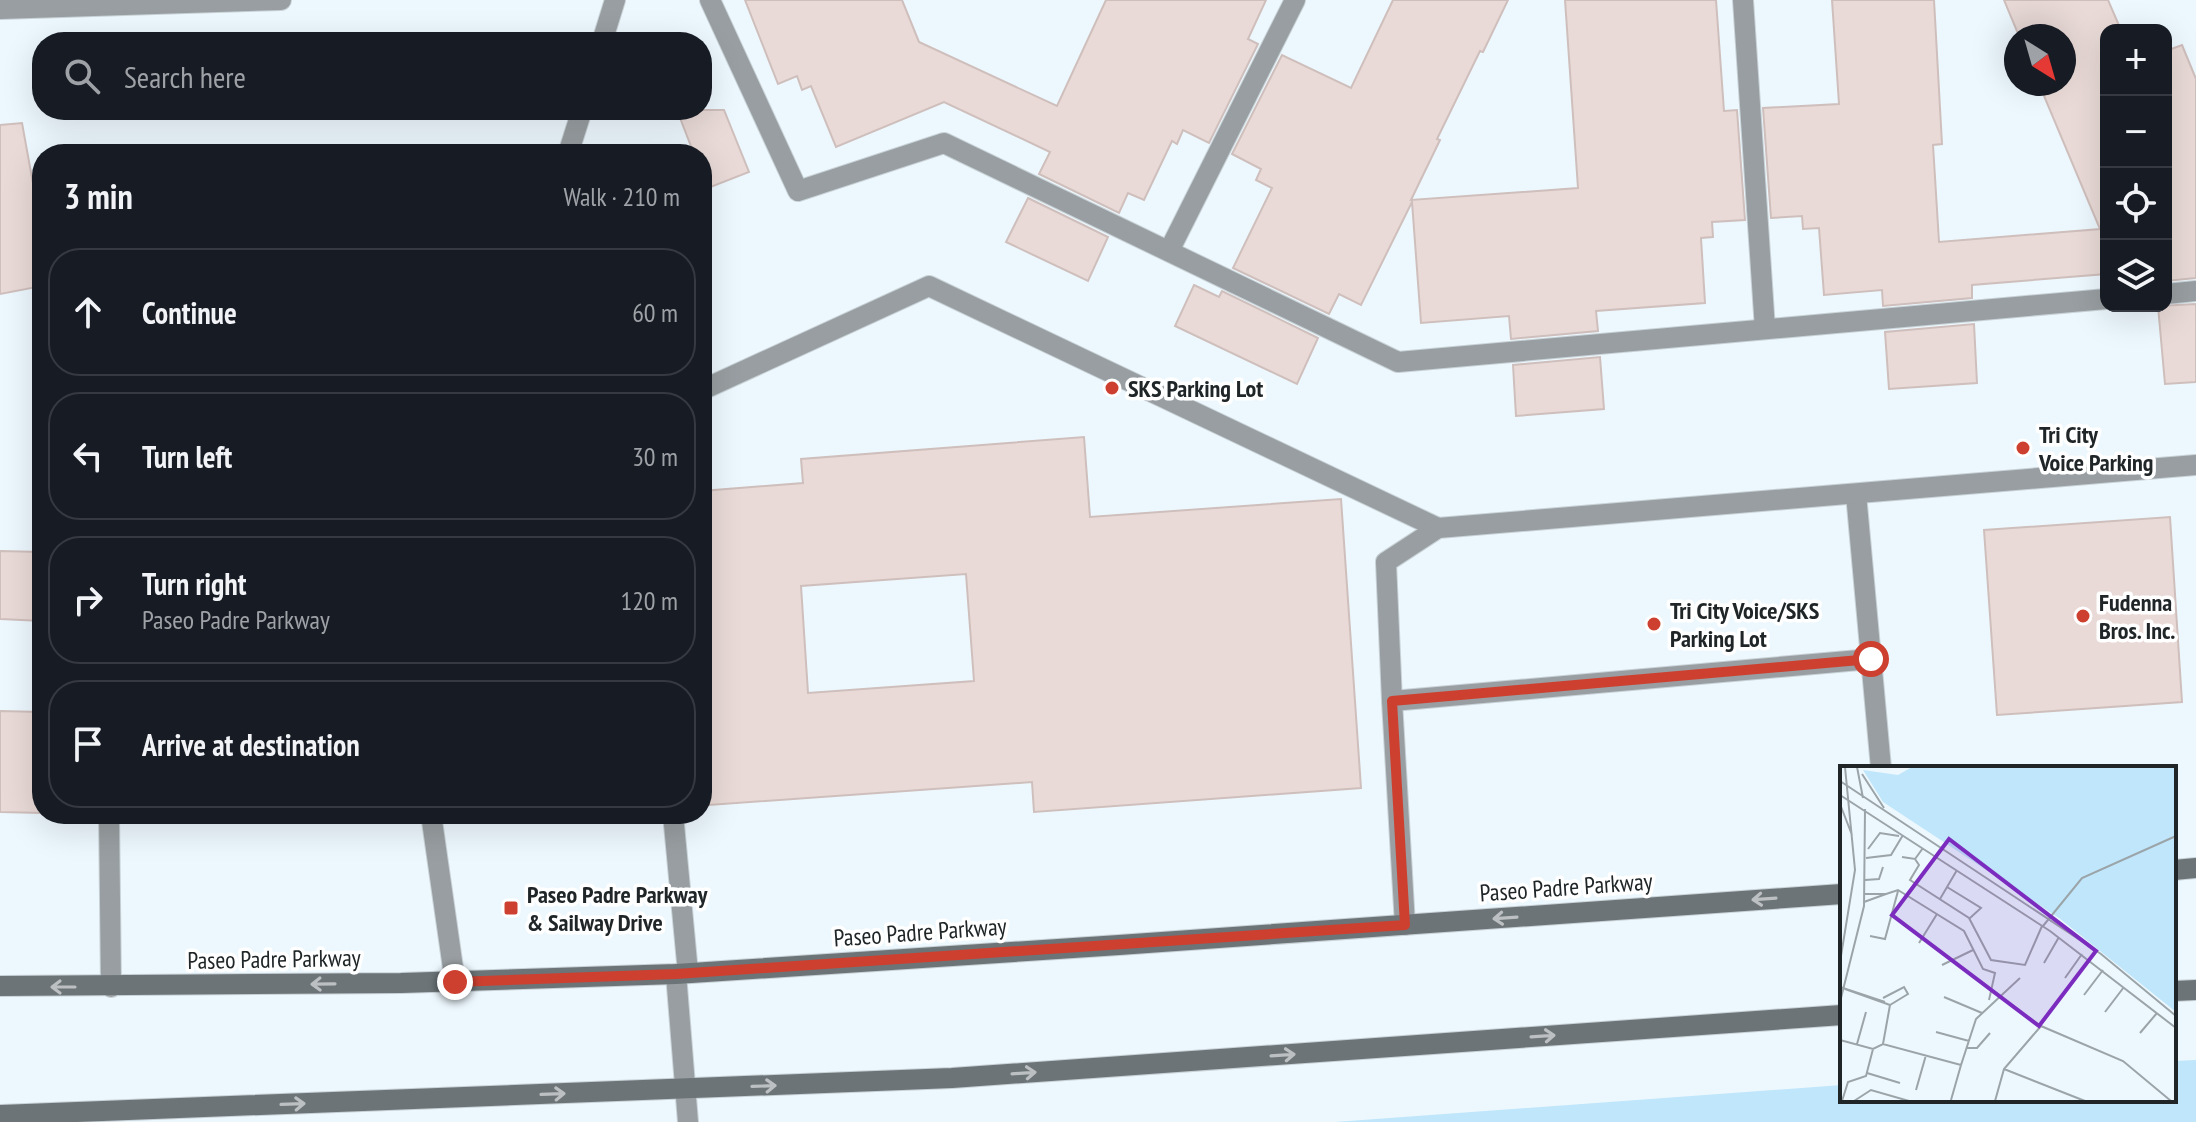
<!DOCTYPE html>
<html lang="en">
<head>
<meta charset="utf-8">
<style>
  :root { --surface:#171b24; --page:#242831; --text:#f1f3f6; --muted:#9ea1a6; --line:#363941 }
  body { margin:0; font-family:"PT Sans Narrow",sans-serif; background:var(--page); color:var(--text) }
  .controls { position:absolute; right:24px; top:24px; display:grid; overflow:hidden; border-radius:16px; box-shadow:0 8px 32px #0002 }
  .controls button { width:72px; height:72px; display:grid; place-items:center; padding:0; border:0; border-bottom:2px solid var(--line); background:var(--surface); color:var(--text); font:40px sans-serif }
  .compass { position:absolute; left:2004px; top:24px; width:72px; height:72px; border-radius:50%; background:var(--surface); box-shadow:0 8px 32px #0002; rotate:143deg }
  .stop { position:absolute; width:24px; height:24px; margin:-18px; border:6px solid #cd4030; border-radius:50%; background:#fff }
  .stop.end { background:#cd4030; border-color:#fff; box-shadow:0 2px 8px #0008 }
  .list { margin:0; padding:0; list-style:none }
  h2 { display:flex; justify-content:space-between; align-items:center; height:104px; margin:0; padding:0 32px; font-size:34px }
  h2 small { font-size:26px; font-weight:400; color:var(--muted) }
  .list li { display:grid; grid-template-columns:52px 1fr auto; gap:24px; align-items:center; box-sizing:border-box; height:128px; margin:0 16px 16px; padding:0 16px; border:2px solid var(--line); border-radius:32px }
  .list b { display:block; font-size:30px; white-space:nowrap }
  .list p { margin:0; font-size:26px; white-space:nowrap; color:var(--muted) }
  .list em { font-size:26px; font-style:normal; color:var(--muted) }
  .icon { flex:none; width:44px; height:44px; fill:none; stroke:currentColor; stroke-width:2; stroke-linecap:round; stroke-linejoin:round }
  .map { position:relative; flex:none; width:2196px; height:1122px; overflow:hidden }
  .search { position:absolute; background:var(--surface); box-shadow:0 8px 32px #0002; left:32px; top:32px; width:680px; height:88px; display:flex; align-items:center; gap:20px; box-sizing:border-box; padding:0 28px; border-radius:32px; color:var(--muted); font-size:30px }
  .panel { position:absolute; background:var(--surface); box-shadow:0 8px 32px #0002; left:32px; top:144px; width:680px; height:680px; border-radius:32px }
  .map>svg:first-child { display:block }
  .green { fill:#bfe6fa }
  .building { fill:#e9dad7; stroke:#cfbfbc; stroke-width:2; fill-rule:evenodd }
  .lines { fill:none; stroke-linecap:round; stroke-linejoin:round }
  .service-casing { stroke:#c8d2d7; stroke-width:22 }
  .minor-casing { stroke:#c8d2d7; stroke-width:22 }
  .secondary-casing { stroke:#c8d2d7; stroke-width:22 }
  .service { stroke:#989ea1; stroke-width:20 }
  .minor { stroke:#989ea1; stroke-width:20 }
  .secondary { stroke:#6c7478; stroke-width:20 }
  .oneway { stroke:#bdc0c2 }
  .route { stroke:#cd4030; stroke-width:10 }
  .poi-dot { fill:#cd4030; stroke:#fff; stroke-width:3 }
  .labels { text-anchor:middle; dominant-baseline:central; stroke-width:7; stroke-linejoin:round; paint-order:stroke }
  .poi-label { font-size:24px; font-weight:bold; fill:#202628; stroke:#fff; text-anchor:start }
  .street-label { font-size:24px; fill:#202628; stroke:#fff }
  .inset-road { fill:none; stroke:#9ba4a8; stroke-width:2 }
  .view { fill:#7b2cbf; fill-opacity:0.15; stroke:#7b2cbf; stroke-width:4 }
  .inset-edge { fill:none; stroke:#202628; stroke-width:4 }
</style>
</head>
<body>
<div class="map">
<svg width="2196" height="1122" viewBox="0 0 2196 1122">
  <rect width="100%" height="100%" fill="#edf8fe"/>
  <path class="green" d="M 2196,1060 L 2196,1122 L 1335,1122 L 1842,1085 L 1842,1100 L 2174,1100 L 2174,1061 Z"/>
  <g class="building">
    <path d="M 745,0 L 902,0 L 919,42 L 1057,106 L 1106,0 L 1266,0 L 1248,39 L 1258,44 L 1209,143 L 1183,130 L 1177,144 L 1172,141 L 1144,200 L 1128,193 L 1119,213 L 1039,174 L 1050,152 L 944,102 L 836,147 L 811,86 L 802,90 L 797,76 L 778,84 Z"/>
    <path d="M 1393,0 L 1508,0 L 1483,52 L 1480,51 L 1437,139 L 1440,140 L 1411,200 L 1578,188 L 1565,0 L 1716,0 L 1724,111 L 1737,110 L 1745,220 L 1712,222 L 1713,237 L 1701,238 L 1705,303 L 1596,311 L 1598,331 L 1511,339 L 1509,316 L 1421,323 L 1412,202 L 1361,305 L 1339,294 L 1329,314 L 1233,268 L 1272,188 L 1256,180 L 1261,169 L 1232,154 L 1282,55 L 1351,88 Z"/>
    <path d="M 1832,0 L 1934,0 L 1942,144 L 1933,145 L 1939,242 L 2100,229 L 2039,84 L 2064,84 L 2064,36 L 2019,36 L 2004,0 L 2108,0 L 2121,30 L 2106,30 L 2106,274 L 1972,285 L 1972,298 L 1883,306 L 1882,290 L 1824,295 L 1819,228 L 1803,229 L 1802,216 L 1771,218 L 1763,108 L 1839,104 Z"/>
    <path d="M 2182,45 L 2196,79 L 2196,278 L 2166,281 L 2166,51 Z"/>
    <path d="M 677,110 L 724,110 L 749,172 L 708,188 L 702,173 L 702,154 L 694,154 Z"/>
    <path d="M 22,123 L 42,233 L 42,286 L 0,294 L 0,125 Z"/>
    <path d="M 1028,198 L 1108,237 L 1088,281 L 1006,242 Z"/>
    <path d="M 1194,285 L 1219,297 L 1222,291 L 1318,338 L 1297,384 L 1175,326 Z"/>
    <path d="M 2196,304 L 2196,382 L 2165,384 L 2158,306 Z"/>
    <path d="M 1974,324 L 1977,383 L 1889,389 L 1885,332 Z"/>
    <path d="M 1600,357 L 1604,409 L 1516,416 L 1513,365 Z"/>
    <path d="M 1084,437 L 1090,517 L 1341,499 L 1361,788 L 1034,812 L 1032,782 L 709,805 L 702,701 L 702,491 L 803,483 L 801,459 ZM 966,574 L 974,681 L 808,693 L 801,586 Z"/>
    <path d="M 2170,517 L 2182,702 L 1997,715 L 1984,530 Z"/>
    <path d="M 0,551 L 42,552 L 42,621 L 0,619 Z"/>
    <path d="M 0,711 L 42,712 L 42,813 L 0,812 Z"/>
  </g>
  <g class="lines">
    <g class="service-casing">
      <g id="service">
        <path d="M 710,0 L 798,191 L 944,143 L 1398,362 L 2106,299"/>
        <path d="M 1743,0 L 1765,329"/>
        <path d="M 602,42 L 615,0"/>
        <path d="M 568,154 L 582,110"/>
        <path d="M 1169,251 L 1295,0"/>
        <path d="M 2166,294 L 2196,291"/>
        <path d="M 702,390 L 929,286 L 1438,528"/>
        <path d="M 1856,494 L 1881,768"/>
        <path d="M 1871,659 L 1392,701 L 1386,562 L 1438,528 L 2196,465"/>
        <path d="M 1392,701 L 1405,925"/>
        <path d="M 109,814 L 111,987"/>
        <path d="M 431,814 L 455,982"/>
        <path d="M 673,814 L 688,973"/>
      </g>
    </g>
    <g class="minor-casing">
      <g id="minor">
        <path d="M 0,9 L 281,0"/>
        <path d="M 676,974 L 688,1122"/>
      </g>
    </g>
    <g class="secondary-casing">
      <g id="secondary">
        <path d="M 2174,870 L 2196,868"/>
        <path d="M 0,986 L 401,983 L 676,974 L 1119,945 L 1842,894"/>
        <path d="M 2174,991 L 2196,990"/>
        <path d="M 0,1115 L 952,1078 L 1842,1015"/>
      </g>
    </g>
    <use href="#service" class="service"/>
    <use href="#minor" class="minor"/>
    <use href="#secondary" class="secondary"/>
  </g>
  <defs><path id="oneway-shaft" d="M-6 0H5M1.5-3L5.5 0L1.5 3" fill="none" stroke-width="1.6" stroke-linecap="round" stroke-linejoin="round" transform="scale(2)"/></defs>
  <g class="oneway">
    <use href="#oneway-shaft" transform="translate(1764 899) rotate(176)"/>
    <use href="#oneway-shaft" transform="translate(1505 918) rotate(176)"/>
    <use href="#oneway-shaft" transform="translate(323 984) rotate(179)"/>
    <use href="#oneway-shaft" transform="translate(63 987) rotate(180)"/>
    <use href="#oneway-shaft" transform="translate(1543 1036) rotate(-4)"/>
    <use href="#oneway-shaft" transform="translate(1283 1055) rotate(-4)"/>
    <use href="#oneway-shaft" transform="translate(1024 1073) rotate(-4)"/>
    <use href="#oneway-shaft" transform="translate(764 1086) rotate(-2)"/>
    <use href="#oneway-shaft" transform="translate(553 1094) rotate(-2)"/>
    <use href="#oneway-shaft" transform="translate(293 1104) rotate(-2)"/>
  </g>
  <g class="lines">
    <path class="route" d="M 455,982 L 676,974 L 1405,925 L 1392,701 L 1871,659"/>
  </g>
  <g class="poi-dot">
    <circle cx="1112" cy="388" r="8"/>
    <circle cx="2023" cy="448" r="8"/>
    <circle cx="2083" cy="616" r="8"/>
    <circle cx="1654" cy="624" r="8"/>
    <rect x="503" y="900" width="16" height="16" rx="4"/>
  </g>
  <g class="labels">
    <g class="poi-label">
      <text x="1128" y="388">SKS Parking Lot</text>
      <text x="2039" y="434">Tri City<tspan x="2039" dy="28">Voice Parking</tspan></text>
      <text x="2099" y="602">Fudenna<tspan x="2099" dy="28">Bros. Inc.</tspan></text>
      <text x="1670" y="610">Tri City Voice/SKS<tspan x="1670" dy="28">Parking Lot</tspan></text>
      <text x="527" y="894">Paseo Padre Parkway<tspan x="527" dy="28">&amp; Sailway Drive</tspan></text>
    </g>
    <g class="street-label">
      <text transform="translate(1566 887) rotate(-4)">Paseo Padre Parkway</text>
      <text transform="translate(920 932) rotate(-4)">Paseo Padre Parkway</text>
      <text transform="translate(274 959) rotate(-1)">Paseo Padre Parkway</text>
    </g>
  </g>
  <g transform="translate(1840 766)">
    <rect width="336" height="336" fill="#edf8fe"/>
    <path d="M 72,1 L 336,1 L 336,246 L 219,152 L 43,36 L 23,4 L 58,9 Z" fill="#bfe6fa"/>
    <path class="inset-road" d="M 17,1 L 23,32M 22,8 L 44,42M 0,15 L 261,188 L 336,250M 0,29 L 210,165 L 336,262M 0,38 L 12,69M 28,83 L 40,67 L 59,70M 62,91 L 75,93 L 83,82M 26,92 L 51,89 L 63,69M 75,93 L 79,99 L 70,114 L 129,152 L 151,194 L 185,199 L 202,160M 25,114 L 39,113 L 43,101M 107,121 L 141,142 L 130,152M 46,128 L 58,124 L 124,165 L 143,203 L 155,207 L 149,234M 100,133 L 117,104M 24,136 L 46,128 L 24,128M 203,160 L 242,112 L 336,70M 30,170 L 45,173 L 58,125M 79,177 L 97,148M 0,196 L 15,104 L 5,1M 204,197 L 219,171M 102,199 L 133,184M 225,212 L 242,188M 0,221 L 45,236M 5,223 L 50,239M 244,229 L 263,204M 104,231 L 142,247M 43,232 L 64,221 L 68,228 L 50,239M 0,236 L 24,140 L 25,43M 169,238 L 201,260 L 283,295 L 331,335M 265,246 L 284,221M 96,266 L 129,275M 300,267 L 317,247M 0,274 L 33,283 L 43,278 L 121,299 L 136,253 L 180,212M 17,278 L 26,246M 43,278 L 50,239M 127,282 L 137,282 L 150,267M 164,303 L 245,335M 27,307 L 60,317M 76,324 L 86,289M 111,334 L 121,299M 2,335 L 8,316 L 26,310 L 33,283M 14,335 L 31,324 L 69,335M 155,335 L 164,303 L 201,260"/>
    <path class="view" d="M 109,73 L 256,185 L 199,260 L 52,149 Z"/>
    <rect width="336" height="336" class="inset-edge"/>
  </g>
</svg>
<div class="controls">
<button>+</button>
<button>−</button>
<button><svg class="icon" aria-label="locate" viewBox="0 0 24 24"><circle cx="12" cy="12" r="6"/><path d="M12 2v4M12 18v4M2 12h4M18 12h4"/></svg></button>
<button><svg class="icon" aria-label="layers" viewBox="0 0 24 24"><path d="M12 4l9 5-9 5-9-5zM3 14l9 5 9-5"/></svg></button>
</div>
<svg class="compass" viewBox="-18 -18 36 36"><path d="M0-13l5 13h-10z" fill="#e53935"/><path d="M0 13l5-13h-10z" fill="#9ea1a6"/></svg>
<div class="stop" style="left:1871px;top:659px"></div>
<div class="stop end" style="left:455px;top:982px"></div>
<div class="search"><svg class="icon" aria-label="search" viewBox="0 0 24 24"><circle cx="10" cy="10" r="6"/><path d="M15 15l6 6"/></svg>Search here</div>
<section class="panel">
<h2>3 min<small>Walk · 210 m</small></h2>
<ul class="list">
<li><svg class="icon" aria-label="ahead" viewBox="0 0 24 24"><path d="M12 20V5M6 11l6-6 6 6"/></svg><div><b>Continue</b></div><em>60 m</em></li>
<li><svg class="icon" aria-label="left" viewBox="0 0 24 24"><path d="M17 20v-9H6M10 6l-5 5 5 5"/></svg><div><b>Turn left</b></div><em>30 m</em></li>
<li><svg class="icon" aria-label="right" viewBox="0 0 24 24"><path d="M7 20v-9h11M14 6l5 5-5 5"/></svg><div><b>Turn right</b><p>Paseo Padre Parkway</p></div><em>120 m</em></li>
<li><svg class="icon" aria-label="arrive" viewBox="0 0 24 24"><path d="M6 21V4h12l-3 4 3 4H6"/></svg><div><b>Arrive at destination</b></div></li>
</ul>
</section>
</div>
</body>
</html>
